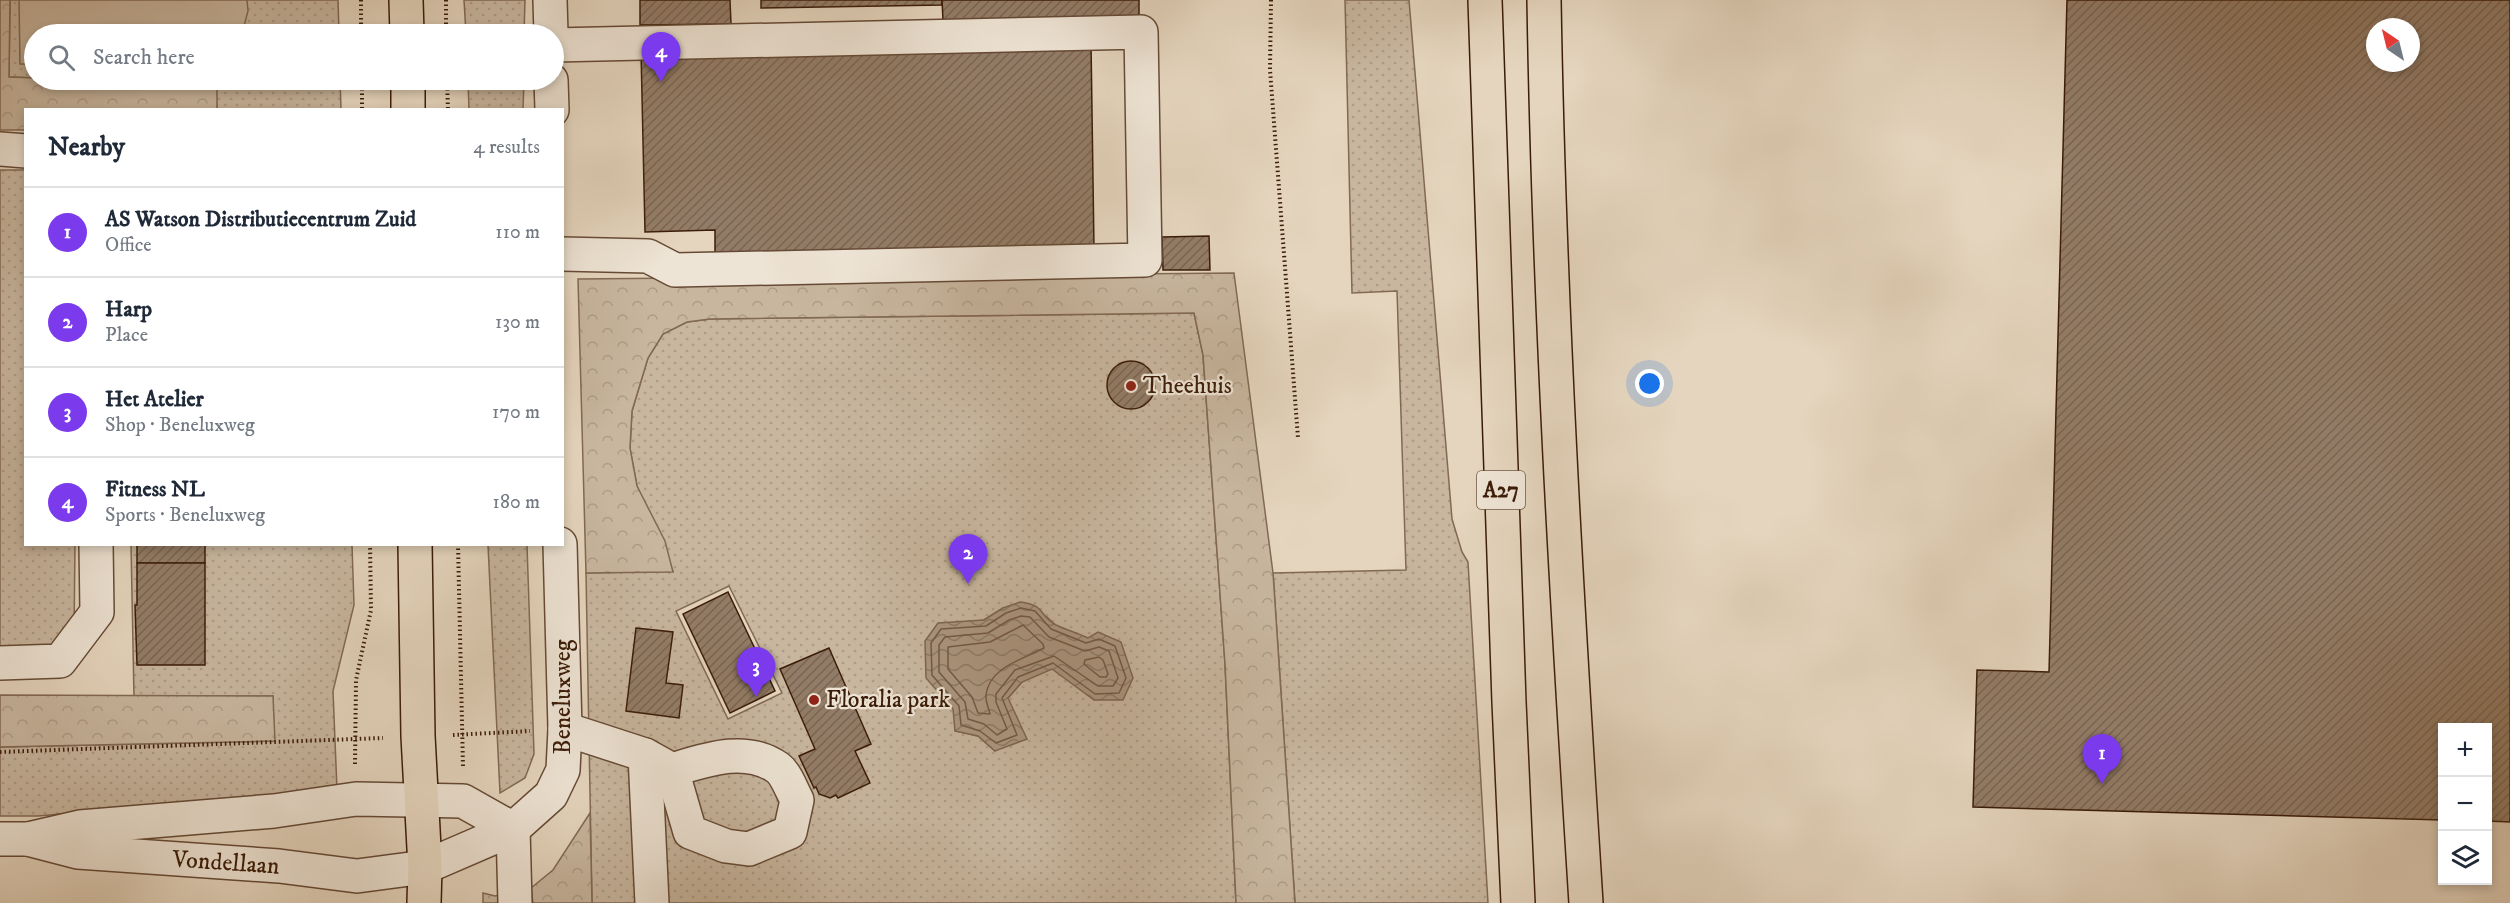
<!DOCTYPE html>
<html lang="en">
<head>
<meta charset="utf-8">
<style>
  :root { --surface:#fff; --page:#f6f6f7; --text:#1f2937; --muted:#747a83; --line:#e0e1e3; --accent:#7c3aed }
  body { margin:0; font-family:"IM FELL DW Pica",serif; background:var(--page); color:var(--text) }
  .controls { position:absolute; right:18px; bottom:18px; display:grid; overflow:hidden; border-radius:0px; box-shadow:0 3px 9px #0003 }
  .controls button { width:54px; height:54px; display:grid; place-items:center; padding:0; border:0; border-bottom:2px solid var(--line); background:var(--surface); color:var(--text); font:30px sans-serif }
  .compass { position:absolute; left:2366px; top:18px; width:54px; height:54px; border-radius:50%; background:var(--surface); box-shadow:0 3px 9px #0003; rotate:325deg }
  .you { position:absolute; left:1650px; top:384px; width:21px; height:21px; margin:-15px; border:4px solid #fff; border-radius:50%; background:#1a73e8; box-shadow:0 0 0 9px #1a73e833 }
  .badge { display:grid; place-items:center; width:39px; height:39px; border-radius:50%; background:var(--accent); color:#fff; font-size:20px; font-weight:700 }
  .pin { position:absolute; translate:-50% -50px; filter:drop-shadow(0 2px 3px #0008) }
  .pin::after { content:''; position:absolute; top:32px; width:21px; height:18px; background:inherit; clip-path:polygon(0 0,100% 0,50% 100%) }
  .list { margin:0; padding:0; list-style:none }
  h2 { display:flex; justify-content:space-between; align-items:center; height:78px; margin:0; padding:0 24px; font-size:26px }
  h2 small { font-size:20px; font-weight:400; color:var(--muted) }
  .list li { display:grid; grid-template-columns:39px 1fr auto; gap:18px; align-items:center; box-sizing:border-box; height:90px; padding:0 24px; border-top:2px solid var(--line) }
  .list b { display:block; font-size:22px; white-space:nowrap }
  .list p { margin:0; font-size:20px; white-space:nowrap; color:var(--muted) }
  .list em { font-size:20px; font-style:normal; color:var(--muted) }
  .icon { flex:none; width:33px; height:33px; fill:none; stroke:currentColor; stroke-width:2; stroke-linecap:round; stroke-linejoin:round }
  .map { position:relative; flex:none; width:2510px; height:903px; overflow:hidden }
  .search { position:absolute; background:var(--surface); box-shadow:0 3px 9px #0003; left:24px; top:24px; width:540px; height:66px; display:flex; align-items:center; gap:15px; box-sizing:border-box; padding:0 21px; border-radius:33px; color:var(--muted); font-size:22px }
  .panel { position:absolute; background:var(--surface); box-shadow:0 3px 9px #0003; left:24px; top:108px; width:540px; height:438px; border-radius:0px }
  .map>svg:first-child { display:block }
  .grass { fill:url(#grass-dots); stroke:#826954; stroke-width:1.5; fill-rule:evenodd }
  .forest { fill:url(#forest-crowns); stroke:#826954; stroke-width:1.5 }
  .green { fill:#c8b69f; stroke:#826954; stroke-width:1.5 }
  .water { fill:url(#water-waves); stroke:#7e6550; stroke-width:1.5 }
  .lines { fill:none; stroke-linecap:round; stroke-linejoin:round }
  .shore { stroke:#735944; stroke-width:1.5 }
  .building { fill:url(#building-hatch); stroke:#3b1c08; stroke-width:1.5; fill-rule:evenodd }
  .minor-casing { stroke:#664a36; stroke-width:36 }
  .major-casing { stroke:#3b1c08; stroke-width:36 }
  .highway-casing { stroke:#3b1c08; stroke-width:36 }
  .path { stroke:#3b1c08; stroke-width:4; stroke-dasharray:1.5 3; stroke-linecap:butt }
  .minor { stroke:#eee4d5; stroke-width:33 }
  .major { stroke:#e5d5be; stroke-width:33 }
  .highway { stroke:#e5d5be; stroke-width:33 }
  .poi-dot { fill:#8f2418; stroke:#eee4d5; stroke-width:2 }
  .labels { text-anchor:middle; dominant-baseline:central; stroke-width:4.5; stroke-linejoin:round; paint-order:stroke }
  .shield { fill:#eee4d5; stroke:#715846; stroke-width:1.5 }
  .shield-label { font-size:22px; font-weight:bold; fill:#3b1c08 }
  .poi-label { font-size:24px; fill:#3b1c08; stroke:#eee4d5; text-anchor:start }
  .street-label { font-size:24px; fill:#3b1c08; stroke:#eee4d5 }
</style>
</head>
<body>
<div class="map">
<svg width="2510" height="903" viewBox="0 0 2510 903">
  <defs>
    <pattern id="grass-dots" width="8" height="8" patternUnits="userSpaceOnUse" patternTransform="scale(1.5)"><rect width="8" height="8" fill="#c8b69f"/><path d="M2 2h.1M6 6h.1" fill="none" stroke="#ad9c87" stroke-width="1.8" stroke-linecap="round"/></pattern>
    <pattern id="forest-crowns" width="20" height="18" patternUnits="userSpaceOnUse" patternTransform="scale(1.5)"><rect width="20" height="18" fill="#c8b69f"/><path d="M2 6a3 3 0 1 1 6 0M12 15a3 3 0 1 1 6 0" fill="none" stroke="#ad9c87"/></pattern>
    <pattern id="water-waves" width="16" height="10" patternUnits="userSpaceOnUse" patternTransform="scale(1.5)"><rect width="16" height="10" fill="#ab9680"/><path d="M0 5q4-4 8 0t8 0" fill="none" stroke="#8c7a67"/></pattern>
    <pattern id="building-hatch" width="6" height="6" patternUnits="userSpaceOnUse" patternTransform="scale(1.5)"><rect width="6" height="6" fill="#937c67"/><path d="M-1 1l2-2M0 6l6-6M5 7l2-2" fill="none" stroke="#796553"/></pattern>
  </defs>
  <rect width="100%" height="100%" fill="#e5d5be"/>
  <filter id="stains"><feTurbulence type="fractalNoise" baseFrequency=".00333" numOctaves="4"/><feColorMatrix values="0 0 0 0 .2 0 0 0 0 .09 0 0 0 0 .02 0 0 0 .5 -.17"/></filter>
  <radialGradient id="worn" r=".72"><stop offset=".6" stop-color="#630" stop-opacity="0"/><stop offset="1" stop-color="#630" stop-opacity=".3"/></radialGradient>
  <g class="grass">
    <path d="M 10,0 L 338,0 L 339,34 L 34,34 L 34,78 L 9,77 Z"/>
    <path d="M 464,0 L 525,0 L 524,34 L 466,34 Z"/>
    <path d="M 1345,0 L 1409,0 L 1452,519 L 1462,552 L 1468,562 L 1488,903 L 1295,903 L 1273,573 L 1406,570 L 1397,291 L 1352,293 Z"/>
    <path d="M 74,80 L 340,80 L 341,109 L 217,109 L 216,84 Z"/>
    <path d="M 468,80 L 524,80 L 523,109 L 469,109 Z"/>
    <path d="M 0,170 L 25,170 L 26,544 L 75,545 L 74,636 L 65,650 L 0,660 Z"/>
    <path d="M 1194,313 L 1203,355 L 1225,664 L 1236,903 L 592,903 L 586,573 L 673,571 L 637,486 L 630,449 L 632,411 L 648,358 L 663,334 L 687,322 L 710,319 ZM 729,586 L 782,693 L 728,719 L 676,611 ZM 1003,608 L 1047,617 L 1054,624 L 1022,682 L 1008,698 L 995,751 L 978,736 L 955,731 L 954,709 L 964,623 L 984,620 Z"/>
    <path d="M 131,545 L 352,545 L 354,605 L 333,691 L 337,790 L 38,816 L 0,816 L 0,747 L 274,741 L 273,696 L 134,696 Z"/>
    <path d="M 488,545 L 527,545 L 534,754 L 525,778 L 500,793 Z"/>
    <path d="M 531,888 L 533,903 L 483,903 L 483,893 L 495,896 Z"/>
  </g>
  <g class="forest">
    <path d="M 0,0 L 10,0 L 9,77 L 217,84 L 217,109 L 26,110 L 25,130 L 0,130 Z"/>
    <path d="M 1234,273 L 1273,573 L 1295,903 L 1236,903 L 1225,664 L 1203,355 L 1194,313 L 710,319 L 687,322 L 663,334 L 648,358 L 632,411 L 630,448 L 637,486 L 665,541 L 673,572 L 586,573 L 578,279 Z"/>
    <path d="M 0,695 L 273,696 L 275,741 L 0,747 Z"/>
    <path d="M 590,813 L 592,903 L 533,903 L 531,888 L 553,870 Z"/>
  </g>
  <path class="green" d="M 19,0 L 247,0 L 248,11 L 242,34 L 34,34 L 34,64 L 20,64 Z"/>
  <path class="water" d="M 1020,602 C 1046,605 1038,615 1056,625 C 1066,630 1078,633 1088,638 L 1098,632 L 1121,642 L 1133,678 L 1123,700 L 1094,700 L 1052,669 L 1022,682 L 1008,698 L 1027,739 L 995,751 L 978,736 L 955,731 L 953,709 L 926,678 L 925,641 L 938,623 L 984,620 L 1003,608 Z"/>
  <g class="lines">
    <g class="shore">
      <path d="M 1021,608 L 1035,611 L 1051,629 L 1086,643 L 1099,639 L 1115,646 L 1126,678 L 1119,693 L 1095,694 L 1053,663 L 1018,677 L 1002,698 L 1017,735 L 996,743 L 980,731 L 961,725 L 959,706 L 932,675 L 931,643 L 941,629 L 986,626 L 1006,613 Z"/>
      <path d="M 1021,616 L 1030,617 L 1049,637 L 1085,651 L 1099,647 L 1109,651 L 1118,678 L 1113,686 L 1098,686 L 1054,656 L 1015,670 L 996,694 L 996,702 L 1007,729 L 997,735 L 984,724 L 968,719 L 965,702 L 939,672 L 939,645 L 945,637 L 988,633 L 1009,620 Z"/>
      <path d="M 1023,625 L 1043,644 L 1044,648 C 1024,659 989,667 986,695 C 985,702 989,708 990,714 L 978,713 L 972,697 L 948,669 L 948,647 L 990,642 Z"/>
      <path d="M 1099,657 L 1103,660 L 1108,674 L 1106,677 L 1100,677 L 1084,664 L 1085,660 Z"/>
    </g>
  </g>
  <g class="building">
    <path d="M 640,0 L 730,0 L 731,24 L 640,25 Z"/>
    <path d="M 761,0 L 942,0 L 942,5 L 761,8 Z"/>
    <path d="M 942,0 L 1139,0 L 1139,16 L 943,20 Z"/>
    <path d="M 2067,0 L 2510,0 L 2510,822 L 2488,821 L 2488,728 L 2442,728 L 2442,820 L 1973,807 L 1977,670 L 2049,672 ZM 2375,27 L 2411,27 L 2411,63 L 2375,63 Z"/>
    <path d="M 1091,42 L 1094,248 L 715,255 L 715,230 L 645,232 L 641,51 Z"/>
    <path d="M 1209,236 L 1210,270 L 1163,270 L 1162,237 Z"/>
    <circle cx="1131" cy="385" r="24"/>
    <rect x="137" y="544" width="68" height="19"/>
    <path d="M 137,563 L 205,563 L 205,665 L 137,665 L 135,605 L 137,605 Z"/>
    <path d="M 728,592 L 775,691 L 730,713 L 683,614 Z"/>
    <path d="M 636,628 L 673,632 L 666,683 L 683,685 L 679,718 L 626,711 Z"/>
    <path d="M 829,648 L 871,744 L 855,751 L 870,783 L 838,798 L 836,795 L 830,798 L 819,794 L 816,787 L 814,788 L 799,756 L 815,749 L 780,669 Z"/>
  </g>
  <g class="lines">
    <g class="minor-casing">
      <g id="minor">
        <path d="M 550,0 L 551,34"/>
        <path d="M 554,45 L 1141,32 L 1145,260 L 675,270 L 648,256 L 562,254"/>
        <path d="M 551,80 L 552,110"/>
        <path d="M 0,149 L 26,151"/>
        <path d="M 0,663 L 60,661 L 97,612 L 96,544"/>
        <path d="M 565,729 L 645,755 L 672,770 C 705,760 746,745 778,768 C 786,774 792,791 797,800 L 790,832 L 749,849 L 726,846 L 690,832 L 672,770"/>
        <path d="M 645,755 L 652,903"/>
        <path d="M 513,829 L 515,903"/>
        <path d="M 0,839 L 28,839 L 80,827 L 274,811 L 356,799 L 463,801 L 513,829"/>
        <path d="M 28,839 L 78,852 L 279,866 L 357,876 L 425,867 L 513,829 L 551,795 L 563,770 L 565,729 L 560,544"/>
      </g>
    </g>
    <g class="major-casing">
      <g id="major">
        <path d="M 406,0 L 407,34"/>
        <path d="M 408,80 L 408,110"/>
        <path d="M 415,544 L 418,736 L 425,867 L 424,903"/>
      </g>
    </g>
    <g class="highway-casing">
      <g id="highway">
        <path d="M 1485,0 L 1509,702 L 1518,903"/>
        <path d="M 1544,0 C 1549,301 1567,603 1586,903"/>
      </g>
    </g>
    <g class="path">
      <path d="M 361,0 L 361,34"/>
      <path d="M 446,0 L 446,34"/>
      <path d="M 1271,0 L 1270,70 L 1298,438"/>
      <path d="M 362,80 L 362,110"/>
      <path d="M 447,80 L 448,110"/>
      <path d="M 458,544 L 463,767"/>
      <path d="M 453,735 L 530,731"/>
      <path d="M 0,752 L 383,738"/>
      <path d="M 355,764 L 356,680 L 371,610 L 370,544"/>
    </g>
    <use href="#minor" class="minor"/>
    <use href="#major" class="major"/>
    <use href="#highway" class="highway"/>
  </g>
  <g class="poi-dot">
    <circle cx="1131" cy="386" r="6"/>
    <circle cx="814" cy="700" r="6"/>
  </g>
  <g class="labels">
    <rect class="shield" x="1477" y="471" width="48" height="38" rx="4.5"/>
    <g class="shield-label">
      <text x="1501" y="490">A27</text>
    </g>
    <g class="poi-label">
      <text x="1143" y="386">Theehuis</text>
      <text x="826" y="700">Floralia park</text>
    </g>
    <g class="street-label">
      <text transform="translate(563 697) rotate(-90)">Beneluxweg</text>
      <text transform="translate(226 863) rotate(4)">Vondellaan</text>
    </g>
  </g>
  <rect width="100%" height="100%" filter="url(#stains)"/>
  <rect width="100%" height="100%" fill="url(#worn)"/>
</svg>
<div class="controls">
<button>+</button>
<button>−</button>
<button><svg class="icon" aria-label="layers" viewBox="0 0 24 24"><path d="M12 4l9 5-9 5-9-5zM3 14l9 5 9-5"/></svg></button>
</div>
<svg class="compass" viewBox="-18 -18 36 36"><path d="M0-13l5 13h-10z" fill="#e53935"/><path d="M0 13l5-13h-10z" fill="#747a83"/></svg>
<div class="you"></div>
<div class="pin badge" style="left:2102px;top:784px">1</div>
<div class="pin badge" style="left:968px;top:584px">2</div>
<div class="pin badge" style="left:756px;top:697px">3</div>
<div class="pin badge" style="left:661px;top:82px">4</div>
<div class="search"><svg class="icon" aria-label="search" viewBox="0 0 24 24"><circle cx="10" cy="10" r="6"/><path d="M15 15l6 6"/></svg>Search here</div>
<section class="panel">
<h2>Nearby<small>4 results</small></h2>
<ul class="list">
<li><span class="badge">1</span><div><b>AS Watson Distributiecentrum Zuid</b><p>Office</p></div><em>110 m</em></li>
<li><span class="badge">2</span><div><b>Harp</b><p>Place</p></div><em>130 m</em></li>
<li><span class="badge">3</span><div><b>Het Atelier</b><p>Shop · Beneluxweg</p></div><em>170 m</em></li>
<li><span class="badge">4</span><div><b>Fitness NL</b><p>Sports · Beneluxweg</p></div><em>180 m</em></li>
</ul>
</section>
</div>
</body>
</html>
